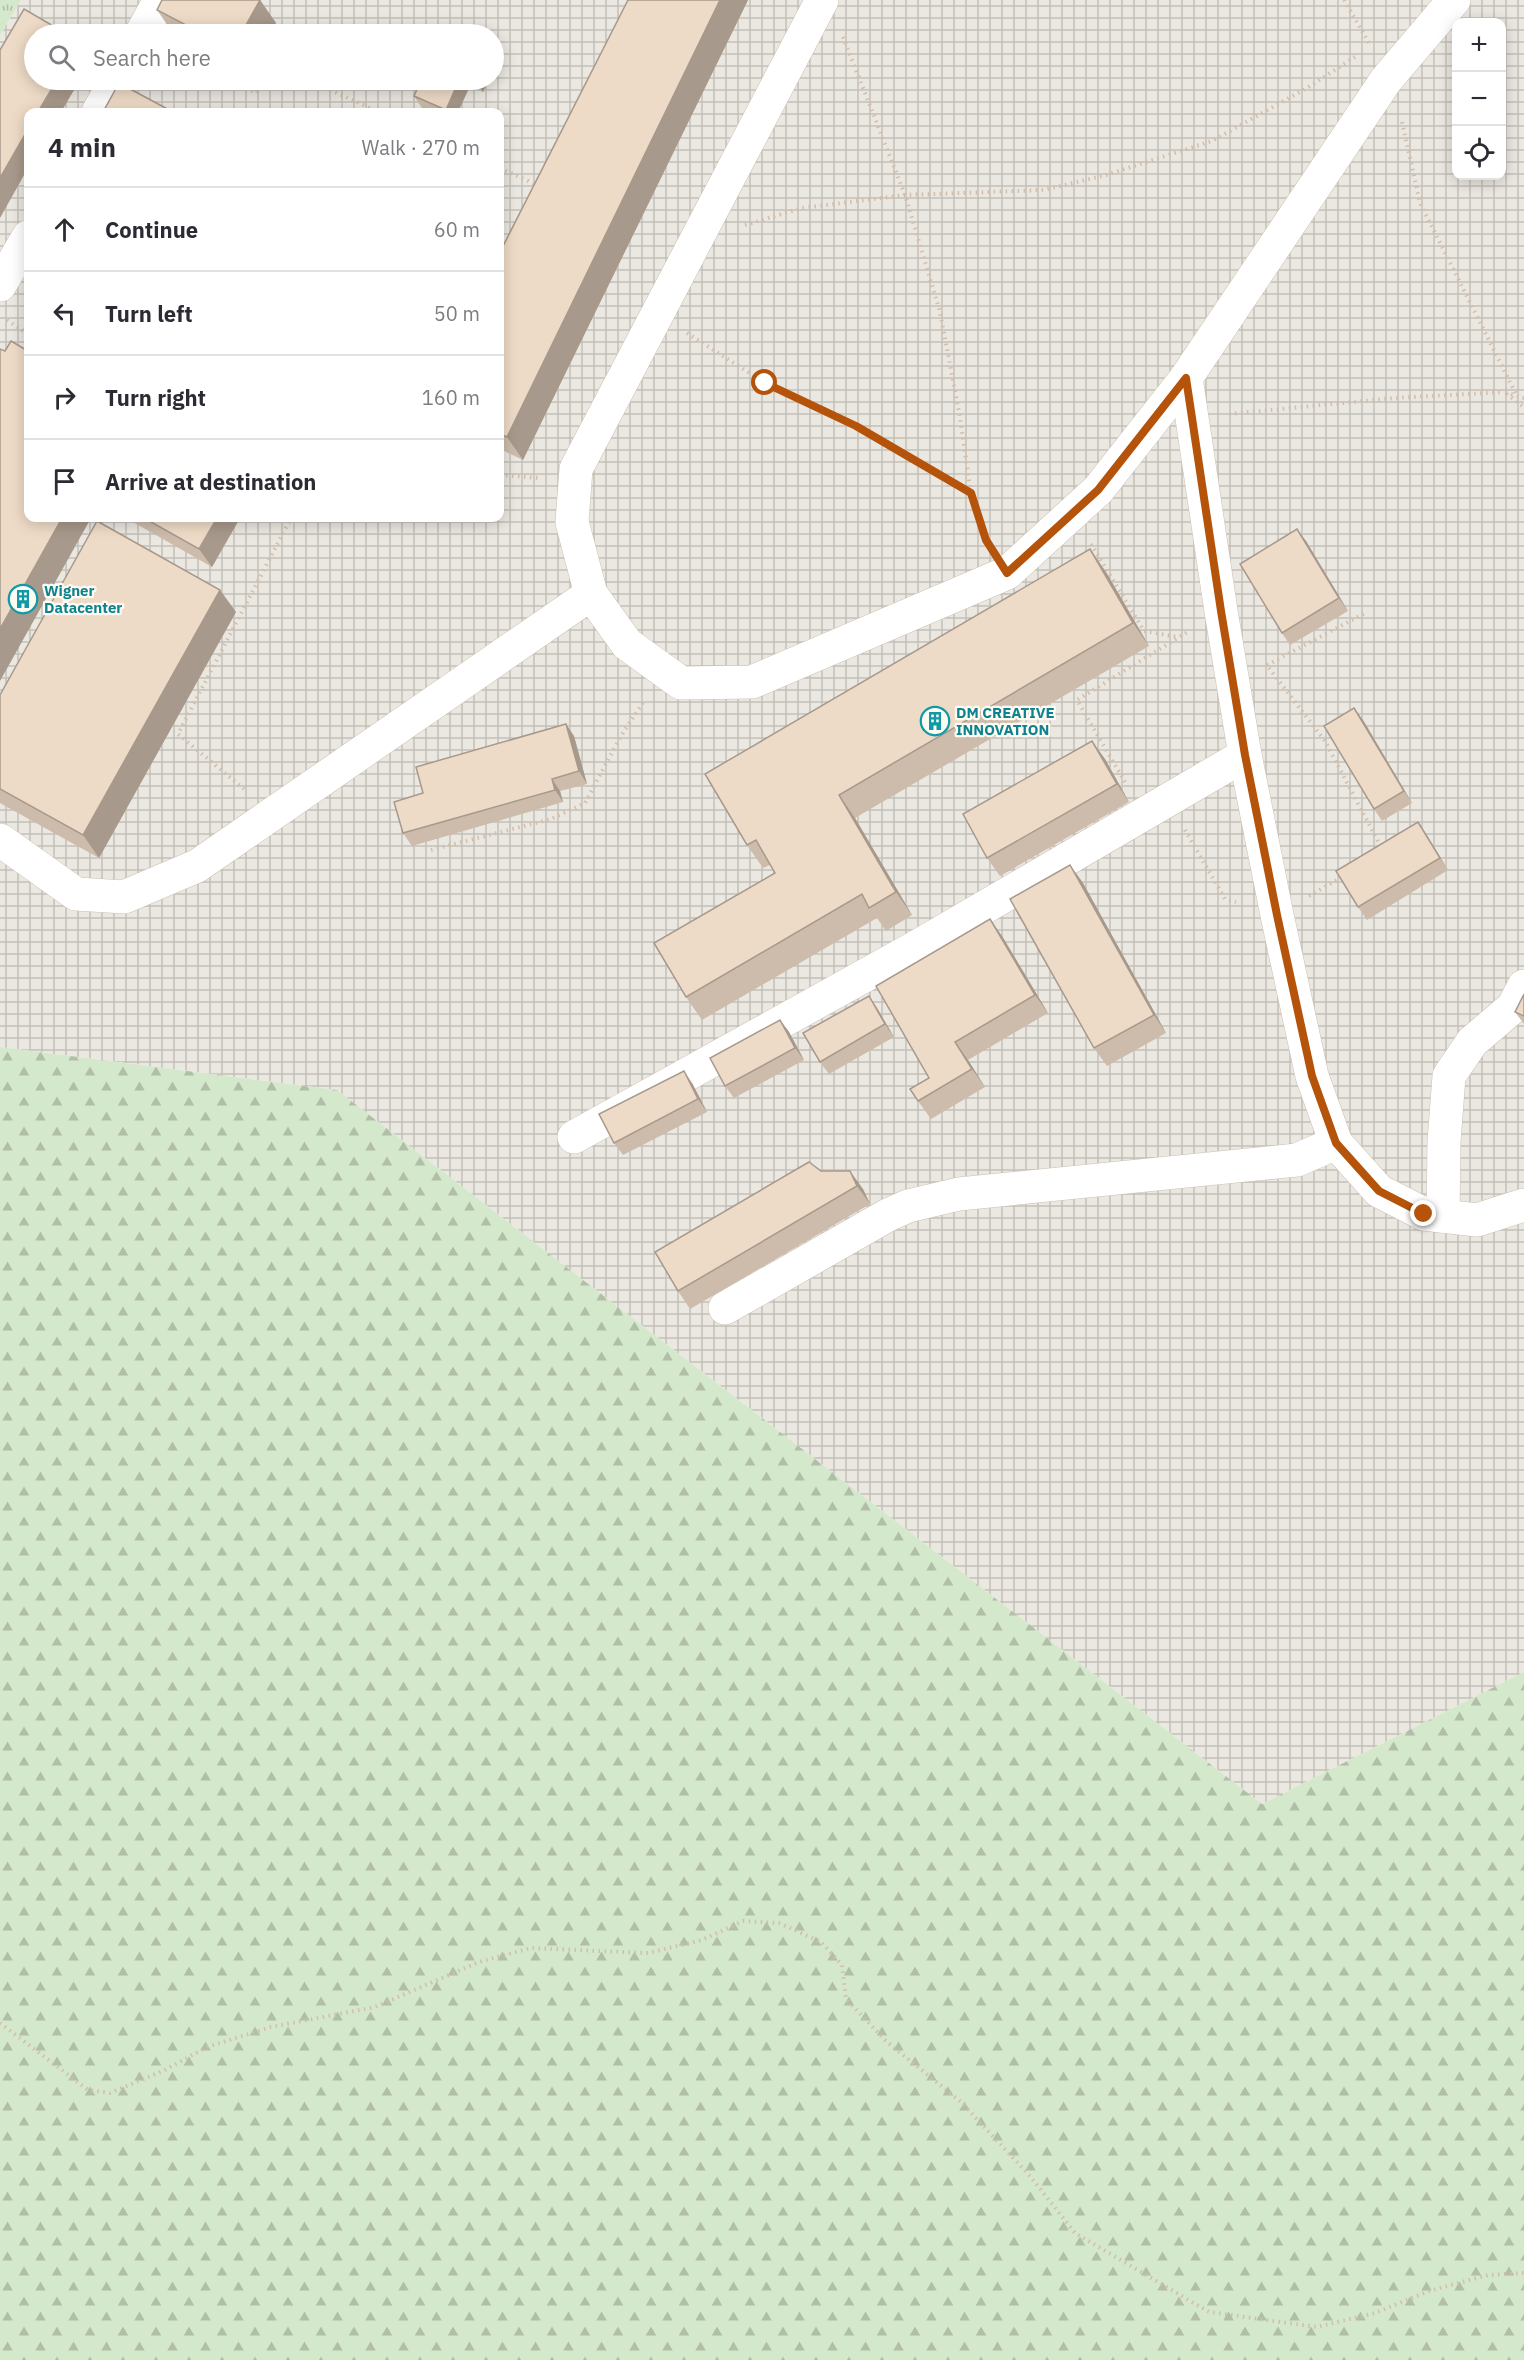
<!DOCTYPE html>
<html lang="en">
<head>
<meta charset="utf-8">
<style>
  :root { --surface:#fff; --page:#f7f7f7; --text:#2b2b33; --muted:#7c7c81; --line:#e1e1e2 }
  body { margin:0; font-family:"IBM Plex Sans",sans-serif; background:var(--page); color:var(--text) }
  .controls { position:absolute; right:18px; top:18px; display:grid; overflow:hidden; border-radius:12px; box-shadow:0 3px 15px #0003 }
  .controls button { width:54px; height:54px; display:grid; place-items:center; padding:0; border:0; border-bottom:2px solid var(--line); background:var(--surface); color:var(--text); font:30px sans-serif }
  .stop { position:absolute; width:18px; height:18px; margin:-14px; border:4px solid #b45309; border-radius:50%; background:#fff }
  .stop.end { background:#b45309; border-color:#fff; box-shadow:0 2px 6px #0008 }
  .list { margin:0; padding:0; list-style:none }
  h2 { display:flex; justify-content:space-between; align-items:center; height:78px; margin:0; padding:0 24px; font-size:26px }
  h2 small { font-size:20px; font-weight:400; color:var(--muted) }
  .list li { display:grid; grid-template-columns:39px 1fr auto; gap:18px; align-items:center; box-sizing:border-box; height:84px; padding:0 24px; border-top:2px solid var(--line) }
  .list b { display:block; font-size:22px; white-space:nowrap }
  .list em { font-size:20px; font-style:normal; color:var(--muted) }
  .icon { flex:none; width:33px; height:33px; fill:none; stroke:currentColor; stroke-width:2; stroke-linecap:round; stroke-linejoin:round }
  .map { position:relative; flex:none; width:1524px; height:2360px; overflow:hidden }
  .search { position:absolute; background:var(--surface); box-shadow:0 3px 15px #0003; left:24px; top:24px; width:480px; height:66px; display:flex; align-items:center; gap:15px; box-sizing:border-box; padding:0 21px; border-radius:33px; color:var(--muted); font-size:22px }
  .panel { position:absolute; background:var(--surface); box-shadow:0 3px 15px #0003; left:24px; top:108px; width:480px; height:414px; border-radius:12px }
  .map>svg:first-child { display:block }
  .industrial { fill:url(#industrial-grid); fill-rule:evenodd }
  .grass { fill:url(#grass-tufts) }
  .forest { fill:url(#forest-firs) }
  .lines { fill:none; stroke-linecap:round; stroke-linejoin:round }
  .minor-casing { stroke:#cdc1b3; stroke-width:34 }
  .path { stroke:#d3beaa; stroke-width:4; stroke-dasharray:1.5 4.5; stroke-linecap:butt }
  .minor { stroke:#fff; stroke-width:33 }
  .wall { fill:#cdbcab }
  .shaded-wall { fill:#a7998b }
  .building { fill:#eedbc7; stroke:#a7998b; stroke-width:1.5 }
  .route { stroke:#b45309; stroke-width:8 }
  .labels { text-anchor:middle; dominant-baseline:central; stroke-width:4.5; stroke-linejoin:round; paint-order:stroke }
  .culture-label { font-size:15px; font-weight:bold; fill:#0d838f; stroke:#fefbf3; text-anchor:start }
</style>
</head>
<body>
<div class="map">
<svg width="1524" height="2360" viewBox="0 0 1524 2360">
  <defs>
    <pattern id="industrial-grid" width="8" height="8" patternUnits="userSpaceOnUse" patternTransform="scale(1.5)"><rect width="8" height="8" fill="#ebe7e1"/><path d="M0 4h8M4 0v8" fill="none" stroke="#c3bfb9"/></pattern>
    <pattern id="grass-tufts" width="24" height="20" patternUnits="userSpaceOnUse" patternTransform="scale(1.5)"><rect width="24" height="20" fill="#d4e8cc"/><path d="M3 7l-1-3M5 7V3M7 7l1-3M15 17l-1-3M17 17v-4M19 17l1-3" fill="none" stroke="#b1bfa8"/></pattern>
    <pattern id="forest-firs" width="22" height="20" patternUnits="userSpaceOnUse" patternTransform="scale(1.5)"><rect width="22" height="20" fill="#d4e8cc"/><path d="M5 1l3.5 6h-7zM16 11l3.5 6h-7z" fill="#b1bfa8"/></pattern>
  </defs>
  <rect width="100%" height="100%" fill="#fbf7ed"/>
  <path class="industrial" d="M 21,0 L 1524,0 L 1524,1672 L 1262,1804 L 337,1090 L 0,1047 L 0,35 ZM 1456,22 L 1502,22 L 1502,176 L 1456,176 ZM 34,34 L 494,34 L 494,80 L 34,80 ZM 28,112 L 500,112 L 500,518 L 28,518 Z"/>
  <path class="grass" d="M 0,0 L 21,0 L 0,35 Z"/>
  <path class="forest" d="M 0,1047 L 337,1090 L 1262,1804 L 1524,1672 L 1524,2360 L 0,2360 Z"/>
  <g class="lines">
    <g class="minor-casing">
      <g id="minor">
        <path d="M 822,0 L 576,469 L 572,522 L 591,594 L 627,644 L 681,683 L 752,682 L 1007,573 L 1098,490 L 1186,378 L 1386,80 L 1454,0"/>
        <path d="M 141,34 L 160,0"/>
        <path d="M 98,112 L 116,80"/>
        <path d="M 0,285 L 28,237"/>
        <path d="M 1186,378 L 1221,611 L 1245,755 L 1277,915 L 1312,1076 L 1336,1143 L 1379,1191 L 1424,1214 L 1477,1220 L 1524,1205"/>
        <path d="M 0,840 L 76,894 L 124,897 L 197,866 L 591,594"/>
        <path d="M 574,1137 L 918,946 L 1245,755"/>
        <path d="M 1443,1216 L 1444,1142 L 1449,1076 L 1472,1042 L 1513,1007 L 1524,986"/>
        <path d="M 725,1308 L 888,1215 L 908,1206 L 959,1194 L 1297,1160 L 1336,1143"/>
      </g>
    </g>
    <g class="path">
      <path d="M 1344,0 L 1369,43"/>
      <path d="M 843,37 L 905,195 L 940,312 L 959,412 L 971,493 L 987,541"/>
      <path d="M 230,80 L 256,93 L 264,80"/>
      <path d="M 308,80 L 379,112"/>
      <path d="M 1402,122 L 1420,203 L 1517,396"/>
      <path d="M 500,168 L 537,185"/>
      <path d="M 745,225 L 802,208 L 905,195 L 1044,190 L 1106,175 L 1212,141 L 1307,88 L 1355,57"/>
      <path d="M 7,320 L 28,334"/>
      <path d="M 687,333 L 765,383 L 856,426 L 970,493"/>
      <path d="M 1524,398 L 1504,392 L 1524,407"/>
      <path d="M 1229,414 L 1395,398 L 1504,392"/>
      <path d="M 500,475 L 538,478"/>
      <path d="M 1091,544 L 1144,631 L 1178,637"/>
      <path d="M 1267,665 L 1367,612"/>
      <path d="M 1269,668 L 1325,741 L 1381,847"/>
      <path d="M 1125,782 L 1077,700 L 1189,631"/>
      <path d="M 244,789 L 178,734 L 291,518"/>
      <path d="M 1185,830 L 1225,899 L 1236,902"/>
      <path d="M 431,850 L 551,819 L 585,803 L 621,736 L 644,701"/>
      <path d="M 1309,896 L 1344,876"/>
      <path d="M 0,2023 L 88,2090 L 110,2093 L 165,2070 L 207,2047 L 271,2027 L 375,2007 L 479,1962 L 531,1948 L 648,1953 L 702,1940 L 743,1921 L 779,1923 L 821,1942 L 842,1965 L 846,1999 L 886,2041 L 961,2102 L 1030,2176 L 1075,2233 L 1209,2312 L 1317,2327 L 1375,2313 L 1429,2291 L 1488,2275 L 1524,2273"/>
    </g>
    <use href="#minor" class="minor"/>
  </g>
  <g class="wall">
    <path d="M 260,0 L 276,23 L 270,34 L 177,34 L 173,33 L 157,10 Z"/>
    <path d="M 628,0 L 748,0 L 523,460 L 500,449 L 500,252 Z"/>
    <path d="M 421,80 L 489,80 L 483,92 L 470,86 L 458,112 L 432,112 L 422,108 L 414,96 Z"/>
    <path d="M 126,518 L 240,518 L 212,567 Z"/>
    <path d="M 1306,541 L 1348,611 L 1290,645 L 1282,633 Z"/>
    <path d="M 1106,572 L 1149,646 L 855,818 L 912,915 L 886,931 L 877,918 L 702,1020 L 686,997 L 775,873 L 770,865 L 763,868 L 747,845 Z"/>
    <path d="M 236,612 L 99,858 L 0,803 L 0,695 Z"/>
    <path d="M 1363,720 L 1412,803 L 1382,821 L 1374,809 Z"/>
    <path d="M 574,736 L 587,784 L 560,791 L 563,802 L 412,846 L 403,833 L 423,793 Z"/>
    <path d="M 1105,759 L 1129,802 L 1000,876 L 987,858 Z"/>
    <path d="M 1426,834 L 1448,870 L 1367,920 L 1358,907 Z"/>
    <path d="M 1070,865 L 1083,883 L 1166,1033 L 1107,1066 L 1094,1048 Z"/>
    <path d="M 1002,936 L 1048,1013 L 968,1060 L 985,1087 L 931,1119 L 918,1101 L 929,1078 Z"/>
    <path d="M 1524,994 L 1524,1024 L 1515,1012 Z"/>
    <path d="M 869,996 L 877,1008 L 894,1037 L 829,1074 L 820,1062 Z"/>
    <path d="M 780,1020 L 789,1032 L 804,1060 L 734,1098 L 725,1086 Z"/>
    <path d="M 692,1083 L 707,1112 L 623,1155 L 614,1143 Z"/>
    <path d="M 821,1171 L 863,1189 L 870,1204 L 690,1309 L 678,1291 Z"/>
  </g>
  <g class="shaded-wall">
    <path d="M 260,0 L 276,23 L 270,34 L 241,34 Z"/>
    <path d="M 720,0 L 748,0 L 523,460 L 507,437 Z"/>
    <path d="M 57,80 L 80,80 L 61,112 L 38,112 Z"/>
    <path d="M 459,80 L 465,80 L 470,86 L 458,112 L 448,112 L 446,110 Z"/>
    <path d="M 475,80 L 489,80 L 483,92 Z"/>
    <path d="M 28,129 L 28,168 L 0,218 L 0,178 Z"/>
    <path d="M 62,518 L 91,518 L 0,681 L 0,629 Z"/>
    <path d="M 217,518 L 240,518 L 212,567 L 199,549 Z"/>
    <path d="M 1297,529 L 1306,541 L 1348,611 L 1339,598 Z"/>
    <path d="M 1090,549 L 1106,572 L 1149,646 L 1133,623 Z"/>
    <path d="M 220,590 L 236,612 L 99,858 L 83,835 Z"/>
    <path d="M 1354,708 L 1363,720 L 1412,803 L 1404,791 Z"/>
    <path d="M 566,724 L 574,736 L 587,784 L 579,771 Z"/>
    <path d="M 1092,741 L 1105,759 L 1129,802 L 1117,784 Z"/>
    <path d="M 552,779 L 560,791 L 563,802 L 555,790 Z"/>
    <path d="M 839,795 L 855,818 L 912,915 L 896,892 Z"/>
    <path d="M 1418,822 L 1426,834 L 1448,870 L 1440,858 Z"/>
    <path d="M 1070,865 L 1083,883 L 1166,1033 L 1154,1015 Z"/>
    <path d="M 990,919 L 1002,936 L 1048,1013 L 1035,995 Z"/>
    <path d="M 869,996 L 877,1008 L 894,1037 L 885,1024 Z"/>
    <path d="M 780,1020 L 789,1032 L 804,1060 L 795,1048 Z"/>
    <path d="M 955,1042 L 968,1060 L 985,1087 L 972,1069 Z"/>
    <path d="M 684,1071 L 692,1083 L 707,1112 L 698,1099 Z"/>
    <path d="M 850,1171 L 863,1189 L 870,1204 L 857,1186 Z"/>
  </g>
  <g class="building">
    <path d="M 162,0 L 260,0 L 241,34 L 203,34 L 157,10 Z"/>
    <path d="M 628,0 L 720,0 L 507,437 L 500,434 L 500,252 Z"/>
    <path d="M 24,9 L 67,34 L 34,34 L 34,80 L 57,80 L 38,112 L 28,112 L 28,129 L 0,178 L 0,50 Z"/>
    <path d="M 421,80 L 459,80 L 446,110 L 414,96 Z"/>
    <path d="M 119,83 L 173,112 L 103,112 Z"/>
    <path d="M 11,341 L 28,351 L 28,361 L 27,364 L 28,365 L 28,518 L 62,518 L 0,629 L 0,349 L 5,351 Z"/>
    <path d="M 144,518 L 217,518 L 199,549 Z"/>
    <path d="M 97,521 L 220,590 L 83,835 L 0,789 L 0,695 Z"/>
    <path d="M 1297,529 L 1339,598 L 1282,633 L 1240,564 Z"/>
    <path d="M 1090,549 L 1133,623 L 839,795 L 896,892 L 869,908 L 862,894 L 686,997 L 654,943 L 775,873 L 756,840 L 747,845 L 705,774 Z"/>
    <path d="M 1354,708 L 1404,791 L 1374,809 L 1324,726 Z"/>
    <path d="M 566,724 L 579,771 L 552,779 L 555,790 L 403,833 L 394,802 L 423,793 L 416,767 Z"/>
    <path d="M 1092,741 L 1117,784 L 987,858 L 963,814 Z"/>
    <path d="M 1418,822 L 1440,858 L 1358,907 L 1336,871 Z"/>
    <path d="M 1070,865 L 1154,1015 L 1094,1048 L 1010,899 Z"/>
    <path d="M 990,919 L 1035,995 L 955,1042 L 972,1069 L 918,1101 L 910,1089 L 929,1078 L 876,986 Z"/>
    <path d="M 1524,994 L 1524,1016 L 1515,1012 Z"/>
    <path d="M 869,996 L 885,1024 L 820,1062 L 803,1033 Z"/>
    <path d="M 780,1020 L 795,1048 L 725,1086 L 710,1058 Z"/>
    <path d="M 684,1071 L 698,1099 L 614,1143 L 599,1114 Z"/>
    <path d="M 809,1162 L 821,1171 L 850,1171 L 857,1186 L 678,1291 L 655,1252 Z"/>
  </g>
  <g class="lines">
    <path class="route" d="M 765,383 L 856,426 L 971,493 L 986,540 L 1007,573 L 1098,490 L 1186,378 L 1221,611 L 1245,755 L 1277,915 L 1312,1076 L 1336,1143 L 1379,1191 L 1424,1214"/>
  </g>
  <defs>
    <g id="building-ring" transform="scale(1.5)"><circle r="9.5" fill="#fefbf3" stroke="#0f9aa8" stroke-width="1.5"/><path d="M-4-6H4V6H1V3H-1V6H-4ZM-2.5-4.3h1.7v1.8h-1.7ZM.8-4.3h1.7v1.8H.8ZM-2.5-1h1.7V.8h-1.7ZM.8-1h1.7V.8H.8Z" fill="#0f9aa8"/></g>
  </defs>
  <g fill-rule="evenodd">
    <use href="#building-ring" x="23" y="599"/>
    <use href="#building-ring" x="935" y="721"/>
  </g>
  <g class="labels">
    <g class="culture-label">
      <text x="44" y="590">Wigner<tspan x="44" dy="17">Datacenter</tspan></text>
      <text x="956" y="712">DM CREATIVE<tspan x="956" dy="17">INNOVATION</tspan></text>
    </g>
  </g>
</svg>
<div class="controls">
<button>+</button>
<button>−</button>
<button><svg class="icon" aria-label="locate" viewBox="0 0 24 24"><circle cx="12" cy="12" r="6"/><path d="M12 2v4M12 18v4M2 12h4M18 12h4"/></svg></button>
</div>
<div class="stop" style="left:765px;top:383px"></div>
<div class="stop end" style="left:1424px;top:1214px"></div>
<div class="search"><svg class="icon" aria-label="search" viewBox="0 0 24 24"><circle cx="10" cy="10" r="6"/><path d="M15 15l6 6"/></svg>Search here</div>
<section class="panel">
<h2>4 min<small>Walk · 270 m</small></h2>
<ul class="list">
<li><svg class="icon" aria-label="ahead" viewBox="0 0 24 24"><path d="M12 20V5M6 11l6-6 6 6"/></svg><div><b>Continue</b></div><em>60 m</em></li>
<li><svg class="icon" aria-label="left" viewBox="0 0 24 24"><path d="M17 20v-9H6M10 6l-5 5 5 5"/></svg><div><b>Turn left</b></div><em>50 m</em></li>
<li><svg class="icon" aria-label="right" viewBox="0 0 24 24"><path d="M7 20v-9h11M14 6l5 5-5 5"/></svg><div><b>Turn right</b></div><em>160 m</em></li>
<li><svg class="icon" aria-label="arrive" viewBox="0 0 24 24"><path d="M6 21V4h12l-3 4 3 4H6"/></svg><div><b>Arrive at destination</b></div></li>
</ul>
</section>
</div>
</body>
</html>
